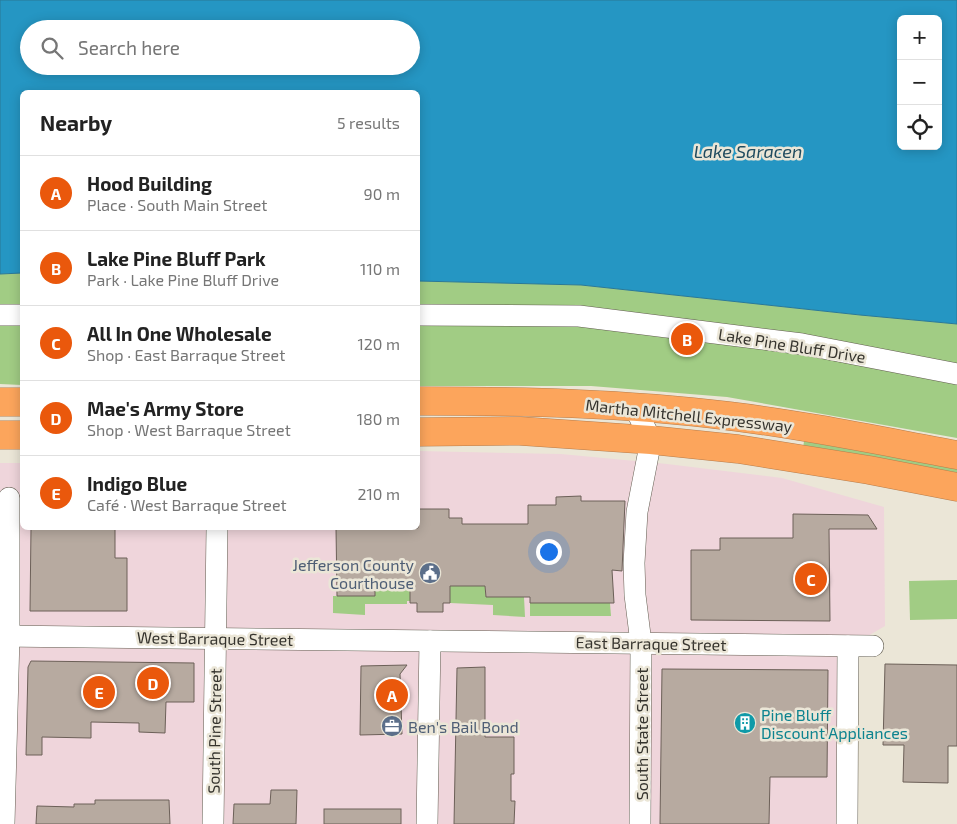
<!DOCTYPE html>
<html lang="en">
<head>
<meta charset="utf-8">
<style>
  :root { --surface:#fff; --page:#f2f2f2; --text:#222; --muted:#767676; --line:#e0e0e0; --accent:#ea580c }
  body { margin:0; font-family:"Exo 2",sans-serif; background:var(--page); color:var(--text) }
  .controls { position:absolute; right:15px; top:15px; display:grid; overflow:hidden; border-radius:8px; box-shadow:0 2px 12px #0003 }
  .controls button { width:45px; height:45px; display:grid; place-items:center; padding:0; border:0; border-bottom:1px solid var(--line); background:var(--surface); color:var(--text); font:25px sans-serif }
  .you { position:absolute; left:548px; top:551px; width:18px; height:18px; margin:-12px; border:4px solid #fff; border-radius:50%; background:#1a73e8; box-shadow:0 0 0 8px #1a73e833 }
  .badge { display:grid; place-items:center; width:32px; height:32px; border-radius:50%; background:var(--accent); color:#fff; font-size:16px; font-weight:700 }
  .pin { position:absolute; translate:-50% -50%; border:2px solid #fff; box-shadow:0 1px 5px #0006 }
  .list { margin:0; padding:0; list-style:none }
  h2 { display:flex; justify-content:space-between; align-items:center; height:65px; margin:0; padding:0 20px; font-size:21px }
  h2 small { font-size:16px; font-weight:400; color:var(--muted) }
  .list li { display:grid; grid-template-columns:32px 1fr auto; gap:15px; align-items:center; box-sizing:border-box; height:75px; padding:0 20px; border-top:1px solid var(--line) }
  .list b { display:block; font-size:19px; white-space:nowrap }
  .list p { margin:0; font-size:16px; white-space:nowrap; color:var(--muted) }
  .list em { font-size:16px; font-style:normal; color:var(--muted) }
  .icon { flex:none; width:28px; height:28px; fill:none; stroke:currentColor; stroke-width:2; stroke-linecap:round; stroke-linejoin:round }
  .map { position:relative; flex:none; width:957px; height:824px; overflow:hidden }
  .search { position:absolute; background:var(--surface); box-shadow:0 2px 12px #0003; left:20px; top:20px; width:400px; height:55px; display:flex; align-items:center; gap:12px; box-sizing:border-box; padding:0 18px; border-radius:28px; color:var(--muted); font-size:19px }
  .panel { position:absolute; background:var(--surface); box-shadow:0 2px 12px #0003; left:20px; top:90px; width:400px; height:440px; border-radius:8px }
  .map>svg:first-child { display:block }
  .commercial { fill:#efd5db }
  .green { fill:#a1cc84 }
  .water { fill:#2596c3; stroke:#2a7996; fill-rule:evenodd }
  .building { fill:#b7aaa0; stroke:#6c6058 }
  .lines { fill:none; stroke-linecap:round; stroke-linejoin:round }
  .minor-casing { stroke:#625d50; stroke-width:22 }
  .highway-casing { stroke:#b77d4c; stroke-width:29 }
  .minor { stroke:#fff; stroke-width:21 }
  .highway { stroke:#fca55c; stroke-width:28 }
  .labels { text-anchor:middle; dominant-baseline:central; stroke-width:5; stroke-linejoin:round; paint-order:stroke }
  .street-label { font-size:16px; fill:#36342e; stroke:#ebe6d7 }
  .service-label { font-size:16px; fill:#4e5e75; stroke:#ebe6d7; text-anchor:end }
  .culture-label { font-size:16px; fill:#0d838f; stroke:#ebe6d7; text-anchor:start }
  .water-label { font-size:18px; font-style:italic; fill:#1f4b5f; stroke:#ebe6d7 }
</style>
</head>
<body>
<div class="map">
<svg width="957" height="824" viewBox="0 0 957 824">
  <rect width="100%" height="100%" fill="#ebe6d7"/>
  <path class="commercial" d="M 418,451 L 561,454 L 667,464 L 782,478 L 884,507 L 885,626 L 844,650 L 842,824 L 0,824 L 0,463 L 22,463 L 22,528 L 418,528 Z"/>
  <g class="green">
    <path d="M 22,273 L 22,385 L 0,384 L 0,274 Z"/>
    <path d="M 418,281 L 581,285 L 841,313 L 957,324 L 957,438 L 727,397 L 591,386 L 418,386 Z"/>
    <path d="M 805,435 L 957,464 L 957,478 L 803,448 Z"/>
    <path d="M 957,580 L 957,619 L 910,620 L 909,581 Z"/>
    <path d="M 410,586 L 410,601 L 407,601 L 407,604 L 365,604 L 365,615 L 333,613 L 333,596 L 375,596 L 375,587 Z"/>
    <path d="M 450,586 L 485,586 L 486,597 L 524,597 L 525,617 L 493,615 L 493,605 L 450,603 Z"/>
    <path d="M 530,603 L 610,603 L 611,616 L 530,616 Z"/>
  </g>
  <path class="water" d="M 0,0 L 957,0 L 957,324 L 860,315 L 581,285 L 418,281 L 418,92 L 22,92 L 22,273 L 0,274 ZM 901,19 L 938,19 L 938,146 L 901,146 ZM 29,29 L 411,29 L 411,66 L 29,66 Z"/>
  <g class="building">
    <path d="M 581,496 L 581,501 L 625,501 L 622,571 L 612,570 L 614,603 L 530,603 L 530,597 L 486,597 L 485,586 L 450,586 L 450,603 L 443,603 L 443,612 L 417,612 L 417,603 L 410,603 L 410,586 L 375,587 L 375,596 L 337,596 L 336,528 L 418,528 L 418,509 L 449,509 L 449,518 L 462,518 L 462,524 L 528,524 L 528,505 L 556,505 L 556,497 Z"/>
    <path d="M 793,514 L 868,515 L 877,529 L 829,529 L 830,621 L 691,620 L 691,550 L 720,550 L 720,538 L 793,538 Z"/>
    <path d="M 31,528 L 115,528 L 115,558 L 127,558 L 127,611 L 30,611 Z"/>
    <path d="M 31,661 L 194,663 L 194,702 L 166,702 L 165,733 L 139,732 L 139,723 L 91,722 L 91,738 L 42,737 L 42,755 L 26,755 L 28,667 Z"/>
    <path d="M 885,664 L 957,665 L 957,746 L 948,746 L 948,783 L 903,782 L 904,745 L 883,745 Z"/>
    <path d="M 407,665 L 400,674 L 402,734 L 360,735 L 361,666 Z"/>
    <path d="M 485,667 L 485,737 L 514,737 L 514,774 L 511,774 L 511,801 L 515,801 L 514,824 L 454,824 L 457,668 Z"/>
    <path d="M 662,669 L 828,670 L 827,777 L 770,777 L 769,824 L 660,824 Z"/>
    <path d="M 271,790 L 297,790 L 296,824 L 233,824 L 234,804 L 270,804 Z"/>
    <path d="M 95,800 L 169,800 L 170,824 L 36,824 L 37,806 L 74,807 L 74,804 L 95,804 Z"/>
    <rect x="324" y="809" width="77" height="15"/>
  </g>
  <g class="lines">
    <g class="minor-casing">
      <g id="minor">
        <path d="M 0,315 L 22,315"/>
        <path d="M 418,315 L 579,316 L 802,344 L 957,374"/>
        <path d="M 634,406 L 651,440 L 637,512 L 634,563 L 635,595 L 641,643 L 640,824"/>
        <path d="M 0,636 L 873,646"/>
        <path d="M 4,824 L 9,636 L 9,498"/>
        <path d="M 213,824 L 217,528"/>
        <path d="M 427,824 L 430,641"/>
        <path d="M 847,824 L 848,646"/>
      </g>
    </g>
    <g class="highway-casing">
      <g id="highway">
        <path d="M 418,401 C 521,401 625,403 729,416 C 805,425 881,441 957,455"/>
        <path d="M 0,402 L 22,402"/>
        <path d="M 418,432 L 520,431 L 651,440 L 738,449 L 869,470 L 957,487"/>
        <path d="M 0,435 L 22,435"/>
      </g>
    </g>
    <use href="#minor" class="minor"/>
    <use href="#highway" class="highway"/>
  </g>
  <defs>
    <g id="civic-disc" transform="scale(1.125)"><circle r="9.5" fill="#5c6f8a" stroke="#ebe6d7"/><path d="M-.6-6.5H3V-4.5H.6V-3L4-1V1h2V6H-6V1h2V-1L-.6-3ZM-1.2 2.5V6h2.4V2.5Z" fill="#fff"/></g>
    <g id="building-disc" transform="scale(1.125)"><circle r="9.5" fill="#0f9aa8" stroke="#ebe6d7"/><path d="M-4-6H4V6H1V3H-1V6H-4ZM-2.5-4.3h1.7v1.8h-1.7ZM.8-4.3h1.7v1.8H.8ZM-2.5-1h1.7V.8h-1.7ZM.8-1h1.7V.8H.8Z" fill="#fff"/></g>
    <g id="office-disc" transform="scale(1.125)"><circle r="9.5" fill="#5c6f8a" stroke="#ebe6d7"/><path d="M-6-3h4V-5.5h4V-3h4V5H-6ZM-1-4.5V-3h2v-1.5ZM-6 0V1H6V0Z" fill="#fff"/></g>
  </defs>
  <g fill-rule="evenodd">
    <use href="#civic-disc" x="430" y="573"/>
    <use href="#building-disc" x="745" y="723"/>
    <use href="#office-disc" x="392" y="726"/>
  </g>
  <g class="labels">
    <g class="street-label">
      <text transform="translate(792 345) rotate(9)">Lake Pine Bluff Drive</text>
      <text transform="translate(689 415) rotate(6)">Martha Mitchell Expressway</text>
      <text transform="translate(215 638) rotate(1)">West Barraque Street</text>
      <text transform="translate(651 643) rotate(1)">East Barraque Street</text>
      <text transform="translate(214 731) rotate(-89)">South Pine Street</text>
      <text transform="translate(641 734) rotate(-90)">South State Street</text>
    </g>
    <g class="service-label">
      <text x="414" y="564">Jefferson County<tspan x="414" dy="18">Courthouse</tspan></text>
      <text x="408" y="726" text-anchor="start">Ben's Bail Bond</text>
    </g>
    <g class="culture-label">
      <text x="761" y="714">Pine Bluff<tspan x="761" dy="18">Discount Appliances</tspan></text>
    </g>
    <g class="water-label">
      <text x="748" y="151">Lake Saracen</text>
    </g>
  </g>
</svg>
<div class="controls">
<button>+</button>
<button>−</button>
<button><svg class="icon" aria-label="locate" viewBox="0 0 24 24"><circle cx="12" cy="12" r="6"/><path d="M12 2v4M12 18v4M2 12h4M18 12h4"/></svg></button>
</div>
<div class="you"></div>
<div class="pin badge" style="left:392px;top:695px">A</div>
<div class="pin badge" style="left:687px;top:339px">B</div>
<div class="pin badge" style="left:811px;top:579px">C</div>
<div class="pin badge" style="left:153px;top:683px">D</div>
<div class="pin badge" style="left:99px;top:692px">E</div>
<div class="search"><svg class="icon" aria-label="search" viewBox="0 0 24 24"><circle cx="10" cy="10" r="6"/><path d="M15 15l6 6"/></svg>Search here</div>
<section class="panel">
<h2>Nearby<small>5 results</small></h2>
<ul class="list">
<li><span class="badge">A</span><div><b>Hood Building</b><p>Place · South Main Street</p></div><em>90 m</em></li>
<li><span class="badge">B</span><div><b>Lake Pine Bluff Park</b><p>Park · Lake Pine Bluff Drive</p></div><em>110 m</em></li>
<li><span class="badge">C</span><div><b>All In One Wholesale</b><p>Shop · East Barraque Street</p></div><em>120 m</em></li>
<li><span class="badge">D</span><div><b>Mae's Army Store</b><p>Shop · West Barraque Street</p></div><em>180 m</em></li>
<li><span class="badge">E</span><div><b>Indigo Blue</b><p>Café · West Barraque Street</p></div><em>210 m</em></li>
</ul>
</section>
</div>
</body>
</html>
